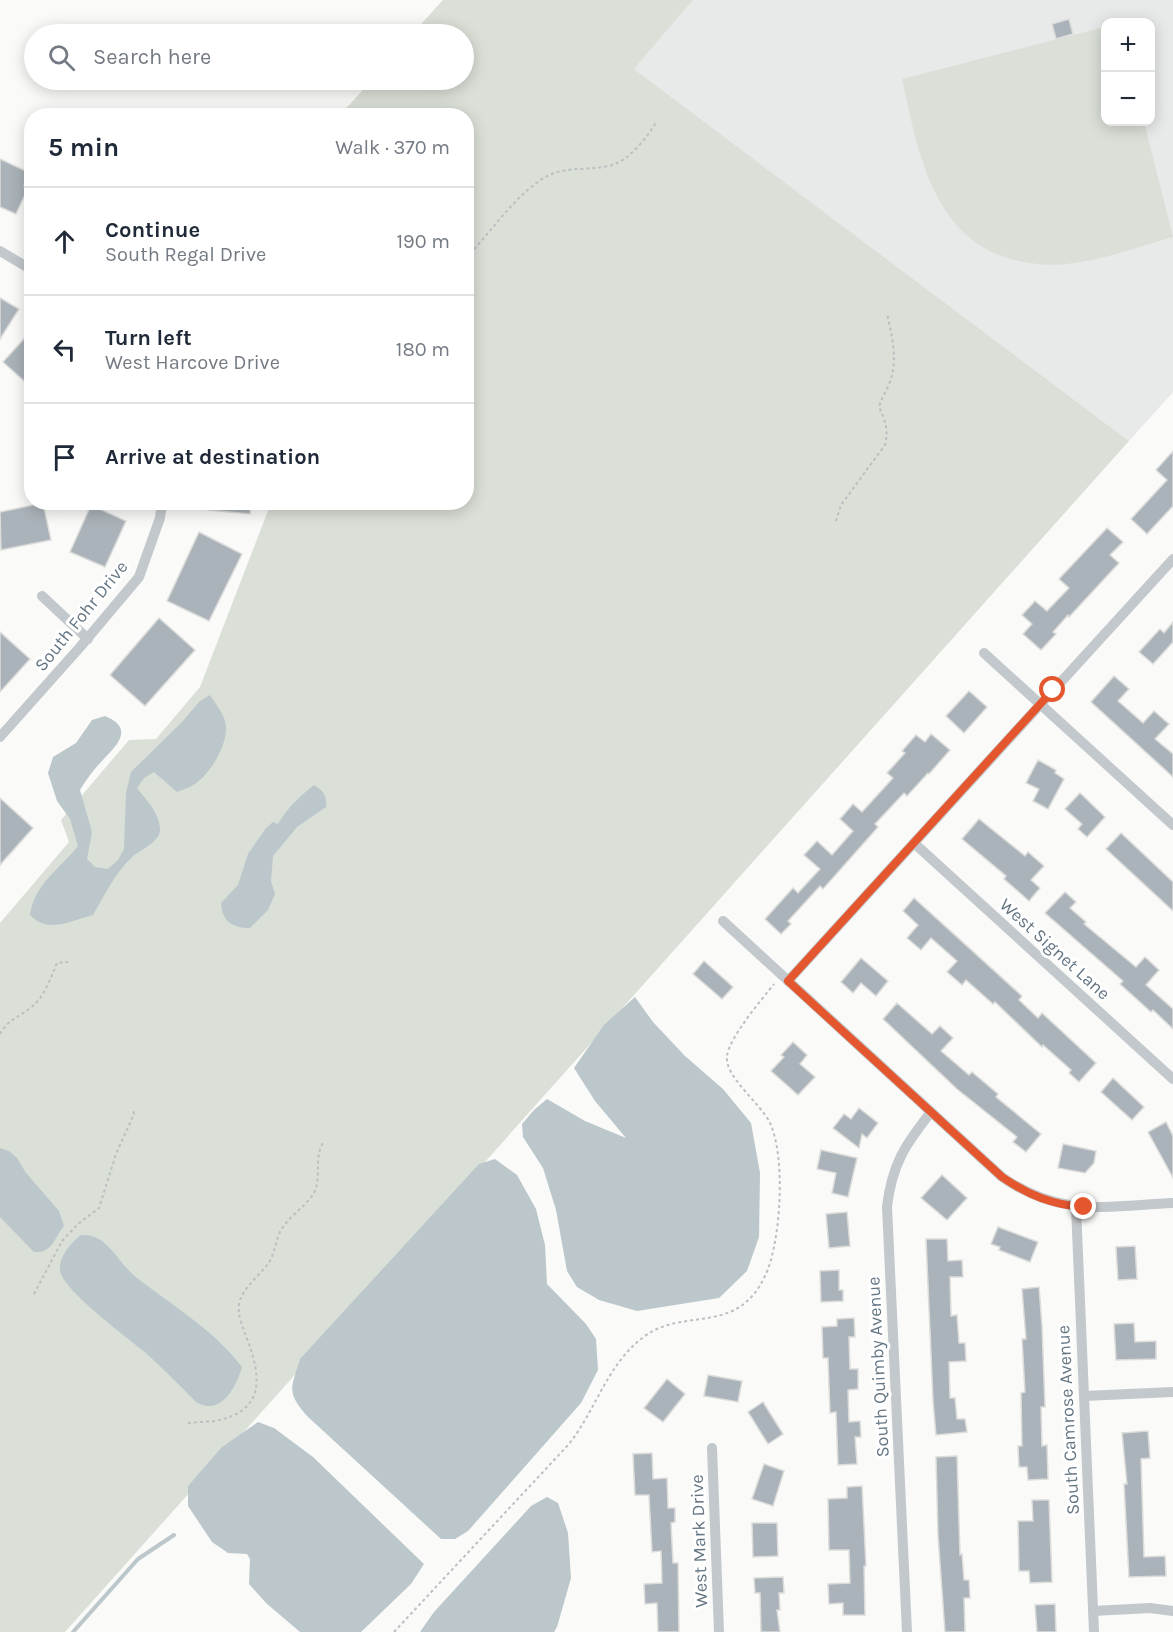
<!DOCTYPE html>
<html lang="en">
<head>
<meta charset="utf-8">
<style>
  :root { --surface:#fff; --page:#f2f2f3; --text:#1f2937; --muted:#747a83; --line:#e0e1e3 }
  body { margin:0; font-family:Karla,sans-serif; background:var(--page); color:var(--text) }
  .controls { position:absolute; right:18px; top:18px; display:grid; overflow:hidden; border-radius:12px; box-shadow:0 3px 15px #0003 }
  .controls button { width:54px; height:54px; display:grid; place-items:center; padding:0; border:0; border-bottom:2px solid var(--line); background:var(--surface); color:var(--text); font:30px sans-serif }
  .stop { position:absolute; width:18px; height:18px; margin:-14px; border:4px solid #e4572e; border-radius:50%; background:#fff }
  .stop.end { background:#e4572e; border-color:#fff; box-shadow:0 2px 6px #0008 }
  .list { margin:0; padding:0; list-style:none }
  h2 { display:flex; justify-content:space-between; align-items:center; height:78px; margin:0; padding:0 24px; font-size:26px }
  h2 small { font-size:20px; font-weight:400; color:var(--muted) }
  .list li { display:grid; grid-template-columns:39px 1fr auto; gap:18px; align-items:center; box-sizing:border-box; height:108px; padding:0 24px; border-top:2px solid var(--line) }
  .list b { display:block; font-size:22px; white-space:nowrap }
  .list p { margin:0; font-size:20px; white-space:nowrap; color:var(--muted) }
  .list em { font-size:20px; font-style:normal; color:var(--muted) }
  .icon { flex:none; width:33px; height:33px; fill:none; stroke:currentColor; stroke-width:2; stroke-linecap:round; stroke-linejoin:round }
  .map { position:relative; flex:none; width:1173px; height:1632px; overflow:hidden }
  .search { position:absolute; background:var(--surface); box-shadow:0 3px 15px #0003; left:24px; top:24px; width:450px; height:66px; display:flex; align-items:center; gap:15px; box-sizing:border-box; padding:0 21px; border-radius:33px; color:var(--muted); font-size:22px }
  .panel { position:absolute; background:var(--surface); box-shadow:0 3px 15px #0003; left:24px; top:108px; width:450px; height:402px; border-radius:24px }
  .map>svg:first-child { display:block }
  .built { fill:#e8e9e9; fill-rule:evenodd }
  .green { fill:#dadfd7 }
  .water { fill:#bbc7cb }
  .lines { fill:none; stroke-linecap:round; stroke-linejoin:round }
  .stream { stroke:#bbc7cb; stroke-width:4 }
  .building { fill:#aab3b9; stroke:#dcdcda; stroke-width:1.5 }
  .path { stroke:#bbbfc2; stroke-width:2; stroke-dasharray:3 3; stroke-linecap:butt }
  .street { stroke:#c3c8cc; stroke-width:10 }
  .route { stroke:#e4572e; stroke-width:8 }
  .labels { text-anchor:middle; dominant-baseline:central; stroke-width:6; stroke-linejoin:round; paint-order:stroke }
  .street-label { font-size:18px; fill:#657683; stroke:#fff }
</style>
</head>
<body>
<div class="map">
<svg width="1173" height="1632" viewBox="0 0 1173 1632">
  <rect width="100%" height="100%" fill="#fafaf8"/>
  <path class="built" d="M 693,0 L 1173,0 L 1173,392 L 1129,441 L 634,69 ZM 1106,22 L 1150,22 L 1150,122 L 1106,122 Z"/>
  <g class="green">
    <path d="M 443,0 L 693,0 L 634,69 L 1129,441 L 65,1632 L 0,1632 L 0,923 L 69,842 L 61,820 L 129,740 L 156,739 L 200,687 L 271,503 L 466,502 L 466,116 L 340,115 L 372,80 L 464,80 L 464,34 L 412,34 Z"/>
    <path d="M 1105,27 L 1106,122 L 1144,122 L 1173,237 C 1137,247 1104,260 1067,264 C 1047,266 1027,264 1008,258 C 931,235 917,146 902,79 Z"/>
  </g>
  <g class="water">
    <path d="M 210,695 C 216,705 227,717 226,729 C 226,748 208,778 190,787 C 186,789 181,790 177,792 L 154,772 L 144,778 L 137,788 C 147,801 158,811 160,828 C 161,842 141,849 132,857 C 115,873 104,896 93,915 C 70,921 48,934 30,915 C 35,883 59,870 78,846 L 70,819 L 57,801 L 48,773 L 53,757 L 76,743 L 92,720 L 105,716 C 141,731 108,752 94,770 C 89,776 84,783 80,790 L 92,832 L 87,859 L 95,867 L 108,869 L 118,860 L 124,849 L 126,793 L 131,772 L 183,721 L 200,701 Z"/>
    <path d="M 314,785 C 324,791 327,796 326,807 L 297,827 L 273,856 L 271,881 L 275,894 L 268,910 L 250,928 C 232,928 222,921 221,903 L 238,885 L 248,854 L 266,828 L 273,822 L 278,824 C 287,808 300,796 314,785 Z"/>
    <path d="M 635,997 L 653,1022 L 685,1056 L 723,1089 L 751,1123 L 760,1173 L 759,1237 L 747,1271 L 719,1298 L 637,1311 L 599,1300 L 577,1287 L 567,1271 L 556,1210 L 543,1168 L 523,1137 L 522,1124 L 534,1110 L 547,1099 L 585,1121 L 626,1138 L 595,1101 L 574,1068 L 604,1025 Z"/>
    <path d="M 0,1148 L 9,1151 L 17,1158 L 26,1173 L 59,1211 L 64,1226 C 54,1238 53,1253 34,1252 L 0,1217 Z"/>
    <path d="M 495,1159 L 517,1175 L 536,1209 L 545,1245 L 547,1284 L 586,1324 L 596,1339 L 598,1370 L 581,1403 L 468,1531 L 455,1539 L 441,1539 L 307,1416 C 286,1391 291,1389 300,1359 L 479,1164 Z"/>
    <path d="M 81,1235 C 89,1235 95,1236 102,1241 C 115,1251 124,1268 137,1278 C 173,1306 214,1330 242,1367 C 236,1387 221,1417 196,1402 C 180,1385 163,1369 146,1353 C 129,1339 61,1289 60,1270 C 59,1256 71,1243 81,1235 Z"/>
    <path d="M 258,1422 L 274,1428 L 313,1457 L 424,1564 L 411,1584 L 361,1632 L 300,1632 L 266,1603 L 249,1584 L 250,1559 L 247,1554 L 228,1553 L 212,1542 L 188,1506 L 188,1486 L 222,1447 Z"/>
    <path d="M 547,1497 L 558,1503 L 568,1533 L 571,1578 L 557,1627 L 554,1632 L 420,1632 L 434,1612 L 531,1506 Z"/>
  </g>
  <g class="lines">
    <path class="stream" d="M 73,1632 L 138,1559 L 174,1535"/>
  </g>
  <g class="building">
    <path d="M 1069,19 L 1073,34 L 1056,39 L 1052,24 Z"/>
    <path d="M 0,159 L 30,173 L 24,186 L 28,188 L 16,214 L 0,207 Z"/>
    <path d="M 0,298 L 19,309 L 0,339 Z"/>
    <path d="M 32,330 L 32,388 L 3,362 Z"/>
    <path d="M 1173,451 L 1173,506 L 1147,534 L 1131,519 L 1167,480 L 1156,470 Z"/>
    <path d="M 208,502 L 251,502 L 250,514 L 208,510 Z"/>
    <path d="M 43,503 L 51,540 L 1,550 L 0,512 Z"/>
    <path d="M 91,505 L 126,521 L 105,567 L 70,552 Z"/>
    <path d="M 1107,528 L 1123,542 L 1110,555 L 1119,563 L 1069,617 L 1068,615 L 1053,632 L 1056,634 L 1041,650 L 1023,634 L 1032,624 L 1022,615 L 1035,601 L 1047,611 L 1069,588 L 1059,579 Z"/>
    <path d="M 199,532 L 242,554 L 209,621 L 167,601 Z"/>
    <path d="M 159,618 L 195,650 L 145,706 L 110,675 Z"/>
    <path d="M 1173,622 L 1173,642 L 1153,664 L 1139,652 L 1160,629 L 1164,633 Z"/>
    <path d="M 0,632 L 30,659 L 0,692 Z"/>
    <path d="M 1114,676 L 1129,689 L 1118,701 L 1143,723 L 1154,711 L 1169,724 L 1155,739 L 1173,754 L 1173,777 L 1091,702 Z"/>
    <path d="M 969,691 L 987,707 L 964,733 L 946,716 Z"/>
    <path d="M 931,734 L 950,750 L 929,774 L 928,773 L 907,796 L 904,793 L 875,824 L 878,827 L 823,889 L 820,886 L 788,921 L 791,924 L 781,934 L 765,919 L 793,888 L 798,893 L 820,869 L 804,855 L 817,841 L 832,855 L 853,831 L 840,819 L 853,804 L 862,812 L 893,778 L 887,773 L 905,753 L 902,751 L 916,735 L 925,742 Z"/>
    <path d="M 1038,760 L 1056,770 L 1055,773 L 1064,779 L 1048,809 L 1033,801 L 1039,789 L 1026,783 Z"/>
    <path d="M 1080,793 L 1105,817 L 1087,837 L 1078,829 L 1082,824 L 1065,809 Z"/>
    <path d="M 0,798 L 33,828 L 0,865 Z"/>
    <path d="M 979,819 L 1025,856 L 1028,852 L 1044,866 L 1031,880 L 1040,888 L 1029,901 L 1004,879 L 1006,876 L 962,839 Z"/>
    <path d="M 1121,833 L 1173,882 L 1173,911 L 1106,849 Z"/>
    <path d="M 1065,892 L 1076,902 L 1070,908 L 1086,922 L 1084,924 L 1136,967 L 1145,957 L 1159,970 L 1146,985 L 1173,1009 L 1173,1029 L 1153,1010 L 1151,1012 L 1120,984 L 1123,981 L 1045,913 Z"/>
    <path d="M 914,898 L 1022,996 L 1019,1000 L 1038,1018 L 1042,1013 L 1096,1063 L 1079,1082 L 1069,1073 L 1071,1070 L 1043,1045 L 1042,1047 L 995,1002 L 993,1004 L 966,980 L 962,985 L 947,972 L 957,961 L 931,938 L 921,950 L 907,938 L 918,925 L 903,911 Z"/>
    <path d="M 861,958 L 888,981 L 876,996 L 861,983 L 853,993 L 841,982 Z"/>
    <path d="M 704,961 L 733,987 L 722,999 L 693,974 Z"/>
    <path d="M 897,1003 L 932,1034 L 940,1026 L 953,1038 L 941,1051 L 969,1075 L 972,1072 L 998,1094 L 996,1097 L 1041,1134 L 1026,1152 L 1013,1142 L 1017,1137 L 957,1089 L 883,1019 Z"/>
    <path d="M 793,1042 L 807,1055 L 800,1064 L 815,1077 L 798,1095 L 771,1071 L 784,1057 L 781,1055 Z"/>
    <path d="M 1113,1078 L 1144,1107 L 1132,1120 L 1101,1092 Z"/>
    <path d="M 859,1108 L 878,1123 L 867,1138 L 862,1134 L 859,1148 L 833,1128 L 844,1114 L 851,1119 Z"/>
    <path d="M 1166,1122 L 1173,1136 L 1173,1178 L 1148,1132 Z"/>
    <path d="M 1063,1144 L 1096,1151 L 1094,1163 L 1085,1173 L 1058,1168 Z"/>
    <path d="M 821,1150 L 857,1158 L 848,1197 L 832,1193 L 836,1173 L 817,1169 Z"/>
    <path d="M 942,1175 L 967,1198 L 947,1220 L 921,1198 Z"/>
    <path d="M 847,1212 L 850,1246 L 829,1248 L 826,1214 Z"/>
    <path d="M 998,1227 L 1038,1242 L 1030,1262 L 999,1250 L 1000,1247 L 991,1244 Z"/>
    <path d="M 926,1239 L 947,1239 L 948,1261 L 962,1260 L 963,1277 L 950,1277 L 951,1316 L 957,1315 L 959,1343 L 965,1343 L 966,1361 L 949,1362 L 950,1398 L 955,1398 L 957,1419 L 965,1419 L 967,1432 L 936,1435 L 933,1400 Z"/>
    <path d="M 1135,1246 L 1137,1279 L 1118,1280 L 1116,1247 Z"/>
    <path d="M 839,1270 L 839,1290 L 843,1290 L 843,1301 L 821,1302 L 820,1271 Z"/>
    <path d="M 1039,1287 L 1042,1326 L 1045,1407 L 1041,1407 L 1042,1446 L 1047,1445 L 1048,1479 L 1028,1480 L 1027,1467 L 1019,1467 L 1018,1446 L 1022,1446 L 1021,1393 L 1025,1392 L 1022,1339 L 1026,1339 L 1022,1289 Z"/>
    <path d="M 854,1318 L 855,1337 L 849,1337 L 850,1369 L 858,1369 L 858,1389 L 848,1390 L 849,1422 L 860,1421 L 861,1437 L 855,1437 L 857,1464 L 838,1465 L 836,1412 L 830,1413 L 828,1358 L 823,1358 L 822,1327 L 837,1326 L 837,1319 Z"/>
    <path d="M 1134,1323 L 1135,1342 L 1156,1341 L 1156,1359 L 1116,1360 L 1114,1324 Z"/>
    <path d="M 708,1375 L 742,1381 L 738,1402 L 704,1396 Z"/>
    <path d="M 667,1379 L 685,1394 L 663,1422 L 644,1408 Z"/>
    <path d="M 763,1402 L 783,1434 L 768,1444 L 748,1412 Z"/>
    <path d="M 1148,1431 L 1150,1458 L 1141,1459 L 1144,1557 L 1165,1556 L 1166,1576 L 1129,1577 L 1124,1484 L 1127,1484 L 1122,1433 Z"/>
    <path d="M 652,1453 L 653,1479 L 667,1478 L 668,1508 L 675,1508 L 675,1522 L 671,1523 L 673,1563 L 678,1563 L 679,1632 L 658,1632 L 657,1603 L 645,1604 L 644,1584 L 662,1583 L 661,1551 L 652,1552 L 649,1495 L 635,1495 L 633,1454 Z"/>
    <path d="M 957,1456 L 960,1555 L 962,1554 L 964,1580 L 969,1580 L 970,1598 L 964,1598 L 965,1632 L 945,1632 L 938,1535 L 936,1457 Z"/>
    <path d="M 764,1464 L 784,1471 L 773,1506 L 752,1499 Z"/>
    <path d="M 862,1486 L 866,1566 L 864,1566 L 865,1615 L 843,1615 L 843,1603 L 829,1604 L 828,1584 L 850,1583 L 849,1550 L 829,1550 L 828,1499 L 847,1498 L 847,1487 Z"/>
    <path d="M 1032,1500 L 1049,1500 L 1052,1582 L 1030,1583 L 1029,1571 L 1019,1571 L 1018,1521 L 1033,1521 Z"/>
    <path d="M 752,1523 L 777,1523 L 778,1556 L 753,1557 Z"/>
    <path d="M 783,1577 L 784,1593 L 779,1593 L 780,1610 L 777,1610 L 780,1632 L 761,1632 L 760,1593 L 755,1593 L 754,1578 Z"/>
    <path d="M 1055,1604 L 1056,1632 L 1037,1632 L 1035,1605 Z"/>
  </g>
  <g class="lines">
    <g class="path">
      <path d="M 466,258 C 490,233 511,201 539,181 C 563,163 591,173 615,164 C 632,157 648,136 657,121"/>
      <path d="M 836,521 L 841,505 L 885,445 C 889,430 885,420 879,407 C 882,396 890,386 892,375 C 897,355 891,333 887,313"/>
      <path d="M 0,1034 C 8,1020 17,1018 29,1009 C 44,999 50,979 57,963 L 68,962"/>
      <path d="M 34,1294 L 62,1241 L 78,1224 L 99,1208 L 116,1154 L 134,1114 L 133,1110"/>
      <path d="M 188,1423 C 196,1422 206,1422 215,1421 C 267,1411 261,1375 246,1336 C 242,1325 236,1312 240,1300 C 245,1287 259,1275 268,1264 C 275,1254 275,1241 281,1230 C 289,1217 303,1208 312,1196 C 323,1181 313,1159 323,1143"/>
      <path d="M 394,1632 L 569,1444 C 596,1410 608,1362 645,1336 C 685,1307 737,1336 765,1276 C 781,1243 786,1157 770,1123 C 761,1104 724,1076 727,1056 C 729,1038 762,999 774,984"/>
    </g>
    <g class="street">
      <path d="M 0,251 L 32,270"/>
      <path d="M 42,596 L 88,639"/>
      <path d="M 984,653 L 1173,825"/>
      <path d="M 0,737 L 81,646 L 139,577 L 160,518 L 162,502"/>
      <path d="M 914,843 L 1173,1079"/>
      <path d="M 723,921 L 1002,1177 C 1061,1218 1105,1206 1173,1203"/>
      <path d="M 788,981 L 1173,559"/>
      <path d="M 1076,1207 L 1094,1632"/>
      <path d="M 1084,1396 L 1173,1392"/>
      <path d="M 712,1448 L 719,1632"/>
      <path d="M 1093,1611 L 1150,1608 L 1173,1611"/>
      <path d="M 907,1632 L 887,1207 C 892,1164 905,1145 931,1112"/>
    </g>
  </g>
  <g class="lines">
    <path class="route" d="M 1053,690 L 788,981 L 1002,1177 C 1028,1195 1053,1205 1084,1207"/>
  </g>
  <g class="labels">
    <g class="street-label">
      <text transform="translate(81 616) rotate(-51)">South Fohr Drive</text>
      <text transform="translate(1055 949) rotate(42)">West Signet Lane</text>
      <text transform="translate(878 1367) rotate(-93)">South Quimby Avenue</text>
      <text transform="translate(1068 1420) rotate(-93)">South Camrose Avenue</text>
      <text transform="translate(699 1541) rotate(-92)">West Mark Drive</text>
    </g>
  </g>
</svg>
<div class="controls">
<button>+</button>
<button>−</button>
</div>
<div class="stop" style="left:1053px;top:690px"></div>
<div class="stop end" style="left:1084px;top:1207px"></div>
<div class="search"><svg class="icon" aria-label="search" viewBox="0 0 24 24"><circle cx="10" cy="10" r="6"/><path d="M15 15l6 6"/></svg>Search here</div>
<section class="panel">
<h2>5 min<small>Walk · 370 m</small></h2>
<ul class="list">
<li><svg class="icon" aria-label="ahead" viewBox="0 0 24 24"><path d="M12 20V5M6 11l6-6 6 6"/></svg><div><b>Continue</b><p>South Regal Drive</p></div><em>190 m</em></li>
<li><svg class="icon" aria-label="left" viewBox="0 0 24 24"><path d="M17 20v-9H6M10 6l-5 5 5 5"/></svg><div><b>Turn left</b><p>West Harcove Drive</p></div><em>180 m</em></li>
<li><svg class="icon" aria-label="arrive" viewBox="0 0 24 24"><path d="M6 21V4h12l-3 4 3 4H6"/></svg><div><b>Arrive at destination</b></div></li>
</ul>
</section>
</div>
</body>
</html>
